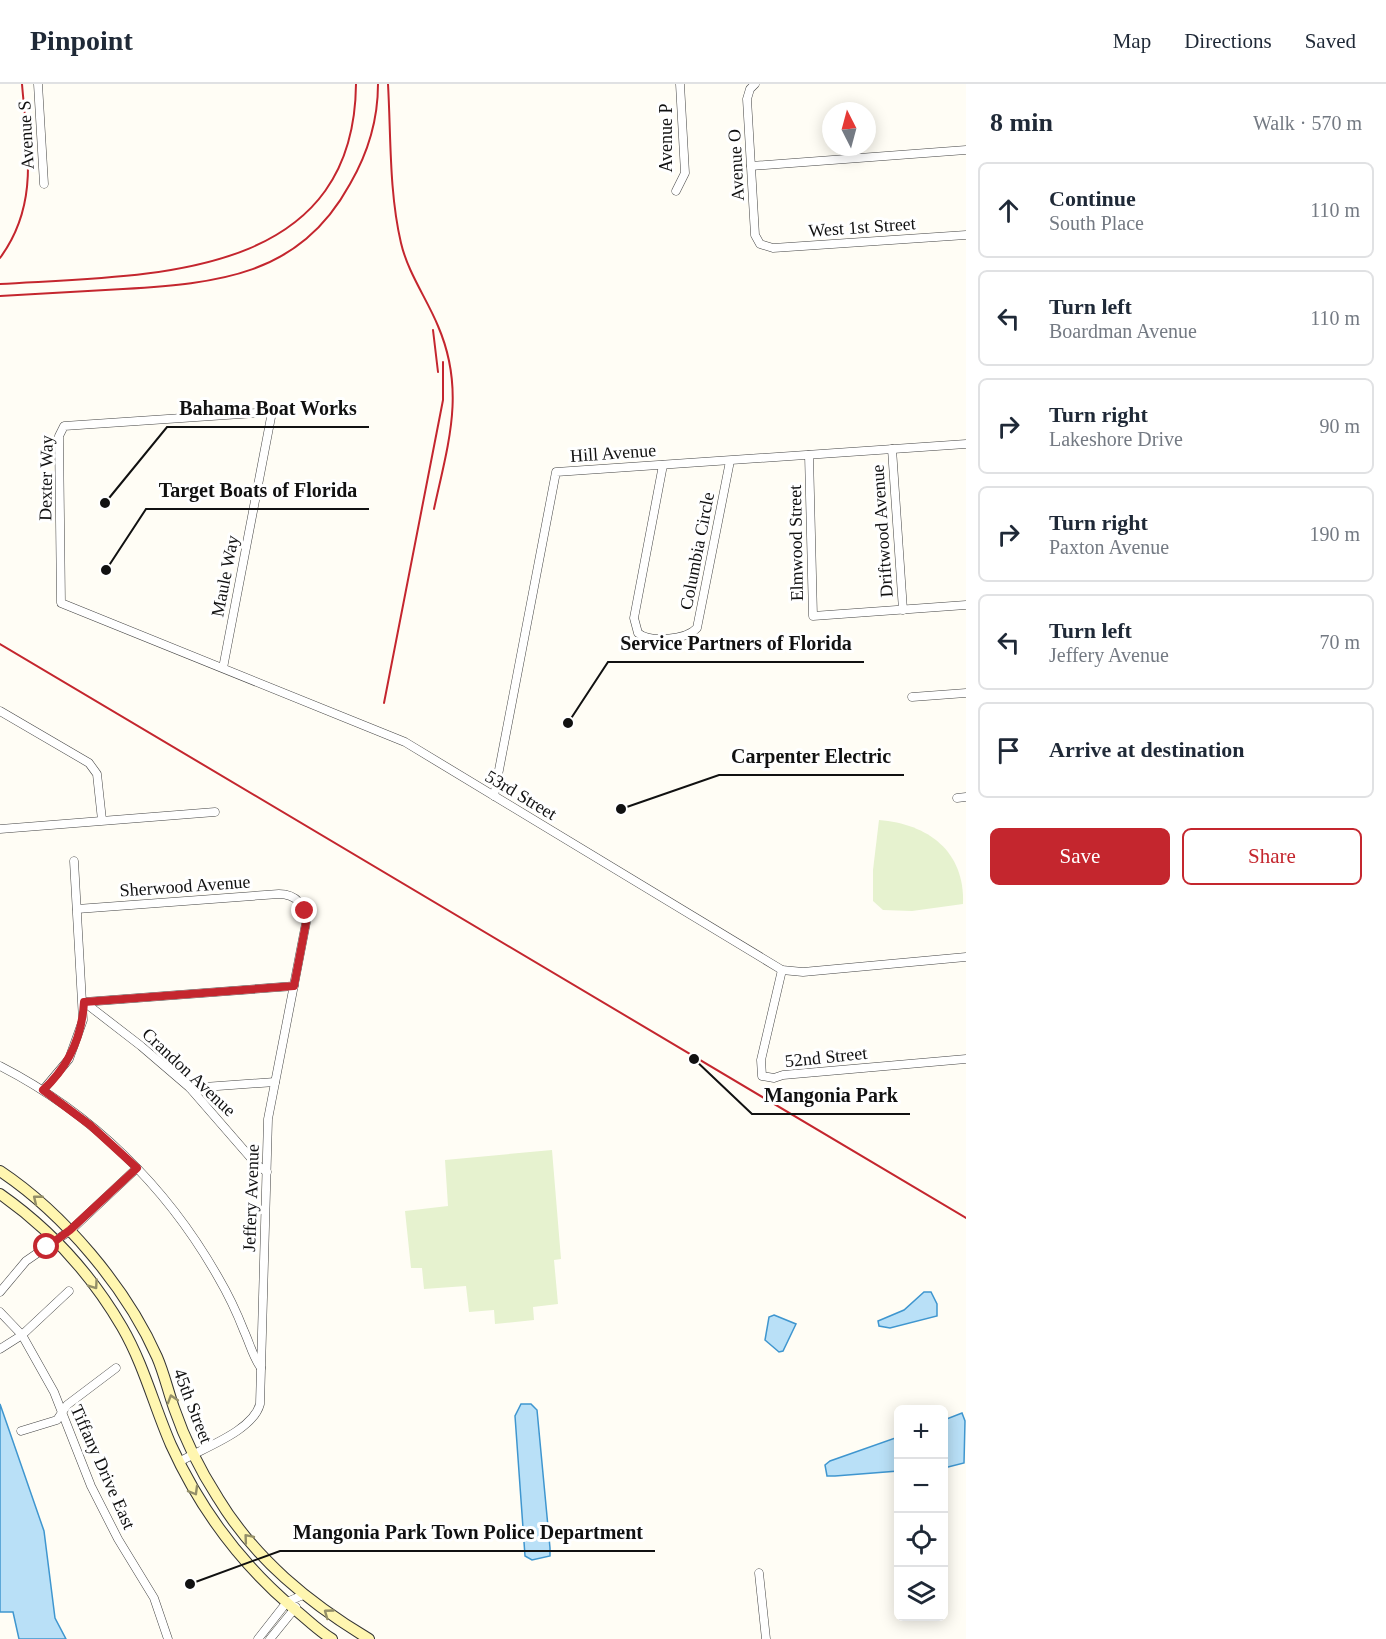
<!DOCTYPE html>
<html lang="en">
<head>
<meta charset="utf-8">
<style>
  :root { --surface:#fff; --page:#f2f2f3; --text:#1f2937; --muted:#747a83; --line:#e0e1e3; --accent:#c4262e }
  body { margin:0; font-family:"Times New Roman",serif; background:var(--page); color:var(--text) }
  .controls { position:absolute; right:18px; bottom:18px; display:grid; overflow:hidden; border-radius:9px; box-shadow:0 3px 15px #0003 }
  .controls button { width:54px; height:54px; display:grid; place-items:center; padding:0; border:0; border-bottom:2px solid var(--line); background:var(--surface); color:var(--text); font:30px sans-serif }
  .compass { position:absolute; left:822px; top:18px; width:54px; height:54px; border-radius:50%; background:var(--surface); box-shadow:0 3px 15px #0003; rotate:354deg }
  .stop { position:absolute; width:18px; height:18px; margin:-14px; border:4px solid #c4262e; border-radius:50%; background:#fff }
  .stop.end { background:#c4262e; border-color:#fff; box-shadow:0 2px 6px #0008 }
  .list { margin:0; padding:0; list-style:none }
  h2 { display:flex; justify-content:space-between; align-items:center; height:78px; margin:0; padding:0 24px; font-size:26px }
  h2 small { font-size:20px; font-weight:400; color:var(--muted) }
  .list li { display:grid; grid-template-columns:39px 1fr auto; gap:18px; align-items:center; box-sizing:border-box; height:96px; margin:0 12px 12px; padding:0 12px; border:2px solid var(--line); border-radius:9px }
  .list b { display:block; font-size:22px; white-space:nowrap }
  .list p { margin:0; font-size:20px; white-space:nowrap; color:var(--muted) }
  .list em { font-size:20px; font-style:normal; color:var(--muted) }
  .actions { display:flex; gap:12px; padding:18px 24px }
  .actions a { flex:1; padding:14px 0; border:2px solid var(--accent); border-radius:9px; text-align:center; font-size:21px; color:var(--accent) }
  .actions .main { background:var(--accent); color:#fff }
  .icon { flex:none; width:33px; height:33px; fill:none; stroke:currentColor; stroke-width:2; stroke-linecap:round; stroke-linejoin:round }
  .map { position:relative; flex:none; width:966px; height:1555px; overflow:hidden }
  header { display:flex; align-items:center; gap:36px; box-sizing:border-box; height:84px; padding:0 30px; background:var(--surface); border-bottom:2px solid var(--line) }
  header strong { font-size:28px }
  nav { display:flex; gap:33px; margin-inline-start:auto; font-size:21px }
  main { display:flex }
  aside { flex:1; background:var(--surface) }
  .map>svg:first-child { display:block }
  .pitch { fill:#e6f2cf }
  .water { fill:#b9e0f7; stroke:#3f96cf; stroke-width:1.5 }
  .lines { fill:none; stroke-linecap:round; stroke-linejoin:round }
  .minor-casing { stroke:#444; stroke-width:9 }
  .secondary-casing { stroke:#333; stroke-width:12 }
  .minor { stroke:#fff; stroke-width:8 }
  .secondary { stroke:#fff6b0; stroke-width:10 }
  .rail { stroke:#c4262e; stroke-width:2 }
  .oneway { stroke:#948f68 }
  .route { stroke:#c4262e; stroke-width:8 }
  .labels { text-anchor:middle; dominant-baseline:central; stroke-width:6; stroke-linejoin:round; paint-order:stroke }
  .street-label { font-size:18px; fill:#111; stroke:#fff }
  .leader { fill:none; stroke:#111; stroke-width:2 }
  .callout-dot { fill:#111; stroke:#fff; stroke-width:2 }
  .callout-label { font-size:20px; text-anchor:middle; font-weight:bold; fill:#111; stroke:#fff; stroke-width:6; stroke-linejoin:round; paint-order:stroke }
</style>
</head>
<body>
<header>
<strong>Pinpoint</strong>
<nav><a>Map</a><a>Directions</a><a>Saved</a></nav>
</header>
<main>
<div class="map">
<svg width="966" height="1555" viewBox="0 0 966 1555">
  <rect width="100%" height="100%" fill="#fffdf5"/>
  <g class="pitch">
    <path d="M 879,736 C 928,740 965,767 963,820 L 912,827 L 883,826 L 873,817 L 873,786 Z"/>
    <path d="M 552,1066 L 561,1175 L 554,1176 L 558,1220 L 533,1223 L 534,1236 L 495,1240 L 494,1226 L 469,1228 L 466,1202 L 424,1205 L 422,1184 L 411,1184 L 405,1127 L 448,1122 L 445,1076 Z"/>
  </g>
  <g class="water">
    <path d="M 924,1208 L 931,1208 L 937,1220 L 937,1232 L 890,1244 L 879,1242 L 878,1237 L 904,1226 Z"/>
    <path d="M 774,1231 L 796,1240 L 783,1267 L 779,1268 L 765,1256 L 769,1233 Z"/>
    <path d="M 0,1320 L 44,1447 L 55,1534 L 66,1555 L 19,1555 L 13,1528 L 0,1528 Z"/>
    <path d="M 521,1320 L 531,1320 L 537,1326 L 550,1464 L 550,1472 L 532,1476 L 525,1472 L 515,1332 Z"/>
    <path d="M 962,1329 L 965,1337 L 964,1379 L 944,1384 L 944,1336 Z"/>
    <path d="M 898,1353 L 898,1387 L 835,1392 L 827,1392 L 825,1381 L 830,1377 Z"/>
  </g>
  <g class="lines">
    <g class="minor-casing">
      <g id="minor">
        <path d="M 38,0 L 44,100"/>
        <path d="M 755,0 L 750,5 L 747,15 L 755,151 L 760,160 L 773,164 L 966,151"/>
        <path d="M 751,82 L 966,66"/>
        <path d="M 676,107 L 685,89 L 680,0"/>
        <path d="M 892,365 L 903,526"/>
        <path d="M 809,371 L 813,532 L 966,521"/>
        <path d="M 663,381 L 634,534 L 638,549 C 650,559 686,556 697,544 L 730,377"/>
        <path d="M 223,584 L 272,328 L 64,342 L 59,352 L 61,519 L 405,658 L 782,886 L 803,888 L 966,873"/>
        <path d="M 912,613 L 966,609"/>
        <path d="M 0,627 L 89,679 L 97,690 L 102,736"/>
        <path d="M 494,712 L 556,388 L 966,360"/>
        <path d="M 957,714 L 966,713"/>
        <path d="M 0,745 L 215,728"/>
        <path d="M 77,825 L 279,810 C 296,810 307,822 306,839 L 268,1035 L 260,1320 C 253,1347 203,1364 179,1378"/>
        <path d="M 782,886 L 761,976 L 762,992 L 774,994 L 783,991 L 966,975"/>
        <path d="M 84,918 L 141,962 L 190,1004 L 257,1081 L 267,1088"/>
        <path d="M 84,918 L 294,902"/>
        <path d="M 0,982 C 92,1029 167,1103 218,1193 C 228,1210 237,1229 244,1247 C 250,1260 253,1273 261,1284"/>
        <path d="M 190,1004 L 275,998"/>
        <path d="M 43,1006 L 69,975 L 83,936 L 74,777"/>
        <path d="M 0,1208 L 26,1177 L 71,1146 L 137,1084"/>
        <path d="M 0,1228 L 22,1251 L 54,1308 L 91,1402 L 118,1455 L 154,1514 L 168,1555"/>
        <path d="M 0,1265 L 22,1251 L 69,1207"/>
        <path d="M 21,1347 L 57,1336 L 67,1321 L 116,1284"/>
        <path d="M 759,1489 L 766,1555"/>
        <path d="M 258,1555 L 287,1518 L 303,1511"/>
        <path d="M 270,1555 L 296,1523"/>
      </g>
    </g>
    <g class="secondary-casing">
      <g id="secondary">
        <path d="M 0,1087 C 63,1129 126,1203 157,1273 C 164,1289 168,1307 174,1324 C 185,1356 200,1386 218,1414 C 255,1475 309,1519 369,1555"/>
        <path d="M 0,1110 C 50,1145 91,1190 122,1243 C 144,1281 154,1322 171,1361 C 200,1425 239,1478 293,1524 C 306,1534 317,1546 332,1555"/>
      </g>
    </g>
    <use href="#minor" class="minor"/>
    <use href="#secondary" class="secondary"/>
    <g class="rail">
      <path d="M 388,0 C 391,52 389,108 401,159 C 408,189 427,215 438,242 C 466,307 448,360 434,425"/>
      <path d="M 0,174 C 40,120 27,63 22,0"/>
      <path d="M 0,200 C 144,191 354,199 356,0"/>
      <path d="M 0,212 C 41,210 82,207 123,205 C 217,199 299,193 350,100 C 368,69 378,36 378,0"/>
      <path d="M 433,246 L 438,288"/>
      <path d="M 0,560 L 966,1134"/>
      <path d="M 384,619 L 443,316 L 443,278"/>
    </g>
  </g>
  <defs><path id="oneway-chevron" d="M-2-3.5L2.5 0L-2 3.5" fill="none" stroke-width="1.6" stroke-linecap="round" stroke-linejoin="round" transform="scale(1.5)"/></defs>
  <g class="oneway">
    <use href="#oneway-chevron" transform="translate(37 1115) rotate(-141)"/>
    <use href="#oneway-chevron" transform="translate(94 1201) rotate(55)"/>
    <use href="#oneway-chevron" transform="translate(172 1315) rotate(-107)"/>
    <use href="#oneway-chevron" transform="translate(194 1407) rotate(60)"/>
    <use href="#oneway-chevron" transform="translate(248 1454) rotate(-130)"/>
    <use href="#oneway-chevron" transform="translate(328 1529) rotate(-144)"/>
  </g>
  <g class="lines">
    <path class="route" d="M 47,1163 L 70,1146 L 137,1084 L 90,1041 L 43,1006 C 69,982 82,954 84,918 L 294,902 L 306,839 L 305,827"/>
  </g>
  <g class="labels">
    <g class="street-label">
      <text transform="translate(26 51) rotate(-93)">Avenue S</text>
      <text transform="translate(666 54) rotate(-90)">Avenue P</text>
      <text transform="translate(736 81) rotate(-93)">Avenue O</text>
      <text transform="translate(862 143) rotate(-4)">West 1st Street</text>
      <text transform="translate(613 369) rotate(-4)">Hill Avenue</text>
      <text transform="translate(46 394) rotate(-89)">Dexter Way</text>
      <text transform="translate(882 447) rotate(-94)">Driftwood Avenue</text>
      <text transform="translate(796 459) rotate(-91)">Elmwood Street</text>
      <text transform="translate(697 467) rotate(-79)">Columbia Circle</text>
      <text transform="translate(225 492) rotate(-79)">Maule Way</text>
      <text transform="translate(521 711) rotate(31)">53rd Street</text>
      <text transform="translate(185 802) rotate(-4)">Sherwood Avenue</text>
      <text transform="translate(826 973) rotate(-6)">52nd Street</text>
      <text transform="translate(189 988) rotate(43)">Crandon Avenue</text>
      <text transform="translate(251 1114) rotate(-88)">Jeffery Avenue</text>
      <text transform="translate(193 1322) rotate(69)">45th Street</text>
      <text transform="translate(103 1383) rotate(66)">Tiffany Drive East</text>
    </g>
  </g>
  <path class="leader" d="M105 419L167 343H369M106 486L146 425H369M568 639L608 578H864M621 725L719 691H904M694 975L752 1030H910M190 1500L280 1467H655"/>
  <g class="callout-dot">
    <circle cx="105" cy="419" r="6"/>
    <circle cx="106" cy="486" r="6"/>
    <circle cx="568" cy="639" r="6"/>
    <circle cx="621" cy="725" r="6"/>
    <circle cx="694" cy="975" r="6"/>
    <circle cx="190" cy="1500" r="6"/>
  </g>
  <g class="callout-label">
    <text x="268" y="331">Bahama Boat Works</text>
    <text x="258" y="413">Target Boats of Florida</text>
    <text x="736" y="566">Service Partners of Florida</text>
    <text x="811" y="679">Carpenter Electric</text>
    <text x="831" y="1018">Mangonia Park</text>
    <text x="468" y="1455">Mangonia Park Town Police Department</text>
  </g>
</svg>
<div class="controls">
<button>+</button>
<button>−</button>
<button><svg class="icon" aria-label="locate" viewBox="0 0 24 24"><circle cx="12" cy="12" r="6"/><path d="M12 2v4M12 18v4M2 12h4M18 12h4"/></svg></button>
<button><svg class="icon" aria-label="layers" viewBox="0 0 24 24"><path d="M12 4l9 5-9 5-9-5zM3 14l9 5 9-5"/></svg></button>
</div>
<svg class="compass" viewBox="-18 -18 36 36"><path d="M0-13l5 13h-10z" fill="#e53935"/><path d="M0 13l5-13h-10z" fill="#747a83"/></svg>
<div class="stop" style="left:47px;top:1163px"></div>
<div class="stop end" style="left:305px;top:827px"></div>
</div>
<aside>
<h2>8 min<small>Walk · 570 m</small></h2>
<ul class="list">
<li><svg class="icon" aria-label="ahead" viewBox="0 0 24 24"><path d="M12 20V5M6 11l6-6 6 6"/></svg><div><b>Continue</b><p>South Place</p></div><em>110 m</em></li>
<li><svg class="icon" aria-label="left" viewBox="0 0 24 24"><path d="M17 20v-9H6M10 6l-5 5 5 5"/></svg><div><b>Turn left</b><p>Boardman Avenue</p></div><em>110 m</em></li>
<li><svg class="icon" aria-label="right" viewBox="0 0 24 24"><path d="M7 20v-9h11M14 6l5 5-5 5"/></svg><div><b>Turn right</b><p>Lakeshore Drive</p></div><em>90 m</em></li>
<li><svg class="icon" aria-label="right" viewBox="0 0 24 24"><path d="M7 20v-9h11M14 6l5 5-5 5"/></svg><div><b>Turn right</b><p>Paxton Avenue</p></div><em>190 m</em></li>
<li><svg class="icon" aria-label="left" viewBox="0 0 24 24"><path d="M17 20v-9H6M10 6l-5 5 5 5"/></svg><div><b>Turn left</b><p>Jeffery Avenue</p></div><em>70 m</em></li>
<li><svg class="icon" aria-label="arrive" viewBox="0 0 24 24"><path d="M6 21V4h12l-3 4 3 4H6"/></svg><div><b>Arrive at destination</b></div></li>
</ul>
<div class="actions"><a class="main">Save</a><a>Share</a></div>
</aside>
</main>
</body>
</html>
